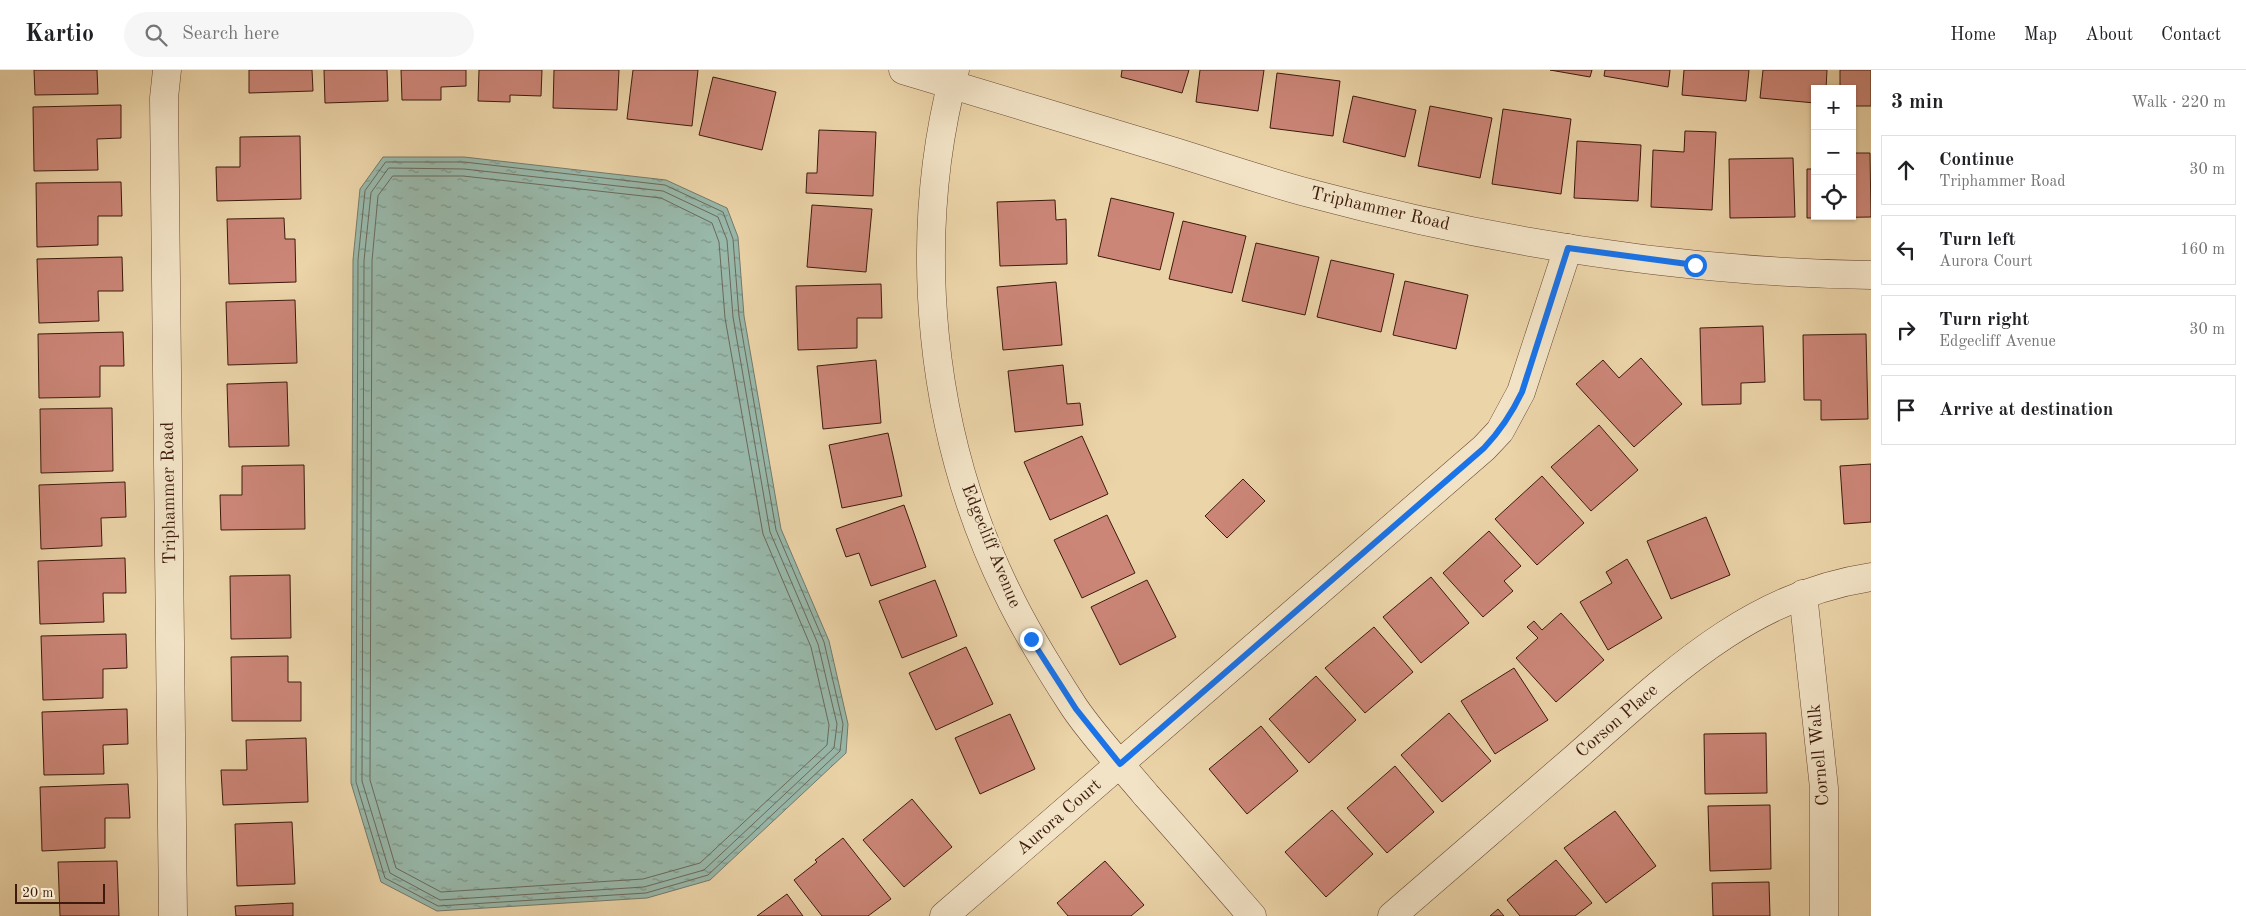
<!DOCTYPE html>
<html lang="en">
<head>
<meta charset="utf-8">
<style>
  :root { --surface:#fff; --page:#f6f6f6; --text:#202124; --muted:#757577; --line:#e0e0e0 }
  body { margin:0; font-family:"Old Standard TT",serif; background:var(--page); color:var(--text) }
  .controls { position:absolute; right:15px; top:15px; display:grid; overflow:hidden; border-radius:0px; box-shadow:0 1px 4px #0004 }
  .controls button { width:45px; height:45px; display:grid; place-items:center; padding:0; border:0; border-bottom:1px solid var(--line); background:var(--surface); color:var(--text); font:25px sans-serif }
  .scale { position:absolute; left:15px; bottom:12px; width:90px; box-sizing:border-box; padding-left:5px; border:2px solid #3d1a0c; border-top:0; font-size:14px; line-height:18px; white-space:nowrap; color:#3d1a0c; -webkit-text-stroke:4px #f2e3c6; paint-order:stroke }
  .stop { position:absolute; width:15px; height:15px; margin:-11px; border:4px solid #1a73e8; border-radius:50%; background:#fff }
  .stop.end { background:#1a73e8; border-color:#fff; box-shadow:0 1px 5px #0008 }
  .list { margin:0; padding:0; list-style:none }
  h2 { display:flex; justify-content:space-between; align-items:center; height:65px; margin:0; padding:0 20px; font-size:21px }
  h2 small { font-size:16px; font-weight:400; color:var(--muted) }
  .list li { display:grid; grid-template-columns:32px 1fr auto; gap:15px; align-items:center; box-sizing:border-box; height:70px; margin:0 10px 10px; padding:0 10px; border:1px solid var(--line); border-radius:0px }
  .list b { display:block; font-size:19px; white-space:nowrap }
  .list p { margin:0; font-size:16px; white-space:nowrap; color:var(--muted) }
  .list em { font-size:16px; font-style:normal; color:var(--muted) }
  .icon { flex:none; width:28px; height:28px; fill:none; stroke:currentColor; stroke-width:2; stroke-linecap:round; stroke-linejoin:round }
  .map { position:relative; flex:none; width:1871px; height:846px; overflow:hidden }
  header { display:flex; align-items:center; gap:30px; box-sizing:border-box; height:70px; padding:0 25px; background:var(--surface); border-bottom:1px solid var(--line) }
  header strong { font-size:24px }
  nav { display:flex; gap:28px; margin-inline-start:auto; font-size:18px }
  .search { width:350px; height:45px; background:var(--page); display:flex; align-items:center; gap:12px; box-sizing:border-box; padding:0 18px; border-radius:28px; color:var(--muted); font-size:19px }
  main { display:flex }
  aside { flex:1; background:var(--surface) }
  .map>svg:first-child { display:block }
  .water { fill:url(#water-ripples); stroke:#74796b }
  .lines { fill:none; stroke-linecap:round; stroke-linejoin:round }
  .shore { stroke:#6a695b; stroke-width:1 }
  .building { fill:#cc8678; stroke:#3d1a0c }
  .minor-casing { stroke:#684833; stroke-width:29 }
  .minor { stroke:#f2e3c6; stroke-width:28 }
  .route { stroke:#1a73e8; stroke-width:6 }
  .labels { text-anchor:middle; dominant-baseline:central; stroke-width:4.5; stroke-linejoin:round; paint-order:stroke }
  .street-label { font-size:18px; fill:#3d1a0c; stroke:#f2e3c6 }
</style>
</head>
<body>
<header>
<strong>Kartio</strong>
<div class="search"><svg class="icon" aria-label="search" viewBox="0 0 24 24"><circle cx="10" cy="10" r="6"/><path d="M15 15l6 6"/></svg>Search here</div>
<nav><a>Home</a><a>Map</a><a>About</a><a>Contact</a></nav>
</header>
<main>
<div class="map">
<svg width="1871" height="846" viewBox="0 0 1871 846">
  <defs>
    <pattern id="water-ripples" width="26" height="14" patternUnits="userSpaceOnUse" patternTransform="scale(1.25)"><rect width="26" height="14" fill="#98b8aa"/><path d="M2 4q2-2 4 0t4 0M15 11q2-2 4 0t4 0" fill="none" stroke="#7d9589"/></pattern>
  </defs>
  <rect width="100%" height="100%" fill="#ebd4a8"/>
  <filter id="stains"><feTurbulence type="fractalNoise" baseFrequency=".004" numOctaves="4"/><feColorMatrix values="0 0 0 0 .2 0 0 0 0 .09 0 0 0 0 .02 0 0 0 .5 -.17"/></filter>
  <radialGradient id="worn" r=".72"><stop offset=".6" stop-color="#630" stop-opacity="0"/><stop offset="1" stop-color="#630" stop-opacity=".3"/></radialGradient>
  <path class="water" d="M 383,87 L 464,87 L 666,110 L 727,138 L 738,167 L 744,246 L 781,459 L 829,571 L 848,654 L 846,683 L 710,810 L 647,828 L 437,841 L 381,812 L 351,713 L 353,190 L 360,119 Z"/>
  <g class="lines">
    <g class="shore">
      <path d="M 386,92 L 464,92 L 665,115 L 723,142 L 733,169 L 739,246 L 776,460 L 824,572 L 843,654 L 840,681 L 708,805 L 646,823 L 438,836 L 385,808 L 356,712 L 358,190 L 365,121 Z"/>
      <path d="M 389,98 L 464,99 L 663,121 L 718,147 L 727,170 L 733,247 L 770,462 L 818,574 L 837,654 L 834,678 L 704,800 L 644,817 L 440,830 L 390,803 L 362,711 L 364,191 L 371,123 Z"/>
      <path d="M 393,106 L 463,106 L 661,128 L 712,153 L 719,172 L 725,248 L 763,464 L 811,577 L 829,655 L 827,675 L 700,793 L 643,809 L 441,822 L 396,798 L 370,710 L 372,191 L 378,126 Z"/>
    </g>
  </g>
  <g class="building">
    <path d="M 34,0 L 97,0 L 98,24 L 35,25 Z"/>
    <path d="M 249,0 L 312,0 L 313,21 L 249,23 Z"/>
    <path d="M 324,0 L 387,0 L 388,31 L 325,33 Z"/>
    <path d="M 401,0 L 466,0 L 466,16 L 441,17 L 441,30 L 402,30 Z"/>
    <path d="M 479,0 L 542,0 L 541,26 L 510,25 L 510,32 L 478,31 Z"/>
    <path d="M 554,0 L 619,0 L 617,40 L 553,38 Z"/>
    <path d="M 633,0 L 698,0 L 692,56 L 627,49 Z"/>
    <path d="M 1122,0 L 1189,0 L 1182,23 L 1121,7 Z"/>
    <path d="M 1200,0 L 1264,0 L 1258,41 L 1196,32 Z"/>
    <path d="M 1550,0 L 1592,0 L 1590,7 Z"/>
    <path d="M 1605,0 L 1670,0 L 1668,17 L 1604,6 Z"/>
    <path d="M 1684,0 L 1749,0 L 1746,31 L 1682,25 Z"/>
    <path d="M 1763,0 L 1827,0 L 1826,19 L 1815,19 L 1815,33 L 1760,28 Z"/>
    <path d="M 1840,0 L 1871,0 L 1871,36 L 1852,36 L 1852,19 L 1840,19 Z"/>
    <path d="M 1277,3 L 1340,11 L 1333,66 L 1270,58 Z"/>
    <path d="M 713,7 L 776,22 L 762,80 L 699,65 Z"/>
    <path d="M 1353,26 L 1416,40 L 1405,87 L 1343,72 Z"/>
    <path d="M 121,35 L 121,68 L 97,69 L 98,100 L 34,101 L 33,37 Z"/>
    <path d="M 1430,36 L 1492,48 L 1480,108 L 1418,96 Z"/>
    <path d="M 1503,39 L 1571,49 L 1561,124 L 1492,114 Z"/>
    <path d="M 819,60 L 876,62 L 873,126 L 806,123 L 807,103 L 817,103 Z"/>
    <path d="M 1685,61 L 1716,62 L 1712,140 L 1651,137 L 1653,80 L 1684,82 Z"/>
    <path d="M 300,66 L 301,129 L 217,131 L 216,97 L 240,97 L 240,67 Z"/>
    <path d="M 1577,71 L 1641,75 L 1638,131 L 1574,128 Z"/>
    <path d="M 1852,83 L 1870,83 L 1871,147 L 1807,148 L 1807,99 L 1815,99 L 1815,146 L 1852,146 Z"/>
    <path d="M 1793,88 L 1795,147 L 1730,148 L 1729,89 Z"/>
    <path d="M 121,112 L 122,146 L 98,146 L 98,175 L 37,177 L 36,113 Z"/>
    <path d="M 1111,128 L 1174,143 L 1160,200 L 1098,186 Z"/>
    <path d="M 1055,130 L 1056,150 L 1066,149 L 1067,194 L 1000,196 L 997,132 Z"/>
    <path d="M 812,135 L 872,139 L 866,202 L 807,197 Z"/>
    <path d="M 284,148 L 285,169 L 295,169 L 296,212 L 229,214 L 227,149 Z"/>
    <path d="M 1183,151 L 1246,166 L 1232,223 L 1169,209 Z"/>
    <path d="M 1256,173 L 1319,187 L 1305,245 L 1242,231 Z"/>
    <path d="M 122,187 L 123,221 L 98,221 L 99,251 L 39,253 L 37,189 Z"/>
    <path d="M 1331,190 L 1394,204 L 1381,262 L 1317,247 Z"/>
    <path d="M 1405,211 L 1468,225 L 1456,279 L 1393,265 Z"/>
    <path d="M 1056,212 L 1062,275 L 1003,280 L 997,217 Z"/>
    <path d="M 881,214 L 882,248 L 857,248 L 857,278 L 798,280 L 796,216 Z"/>
    <path d="M 295,230 L 297,293 L 228,295 L 226,232 Z"/>
    <path d="M 1763,256 L 1765,312 L 1741,313 L 1741,334 L 1702,335 L 1700,258 Z"/>
    <path d="M 123,262 L 124,296 L 100,296 L 100,327 L 39,328 L 38,264 Z"/>
    <path d="M 1866,264 L 1868,349 L 1821,350 L 1821,330 L 1804,330 L 1803,265 Z"/>
    <path d="M 1641,288 L 1682,334 L 1634,377 L 1576,314 L 1603,290 L 1619,308 Z"/>
    <path d="M 876,290 L 881,353 L 823,359 L 817,296 Z"/>
    <path d="M 1063,295 L 1067,334 L 1080,333 L 1083,355 L 1015,362 L 1008,301 Z"/>
    <path d="M 287,312 L 289,376 L 229,377 L 227,314 Z"/>
    <path d="M 112,338 L 113,401 L 41,403 L 40,339 Z"/>
    <path d="M 1599,355 L 1638,400 L 1591,441 L 1551,397 Z"/>
    <path d="M 888,363 L 902,426 L 842,438 L 829,375 Z"/>
    <path d="M 1082,366 L 1108,424 L 1050,450 L 1024,392 Z"/>
    <path d="M 1871,394 L 1871,452 L 1844,454 L 1840,396 Z"/>
    <path d="M 304,395 L 305,459 L 221,460 L 220,425 L 242,425 L 242,396 Z"/>
    <path d="M 1542,406 L 1584,453 L 1537,495 L 1495,449 Z"/>
    <path d="M 1243,409 L 1265,431 L 1227,468 L 1205,446 Z"/>
    <path d="M 125,412 L 126,447 L 101,448 L 102,476 L 41,479 L 39,415 Z"/>
    <path d="M 904,435 L 926,497 L 871,516 L 859,483 L 846,487 L 836,459 Z"/>
    <path d="M 1107,445 L 1135,503 L 1082,528 L 1054,470 Z"/>
    <path d="M 1706,447 L 1730,505 L 1671,529 L 1647,471 Z"/>
    <path d="M 1489,461 L 1521,496 L 1504,511 L 1513,521 L 1483,547 L 1443,503 Z"/>
    <path d="M 125,488 L 126,523 L 103,523 L 104,552 L 40,554 L 38,491 Z"/>
    <path d="M 1627,489 L 1662,548 L 1608,580 L 1580,532 L 1612,513 L 1606,502 Z"/>
    <path d="M 290,505 L 291,568 L 231,569 L 230,506 Z"/>
    <path d="M 1431,507 L 1469,553 L 1421,593 L 1383,547 Z"/>
    <path d="M 935,510 L 957,566 L 902,588 L 879,531 Z"/>
    <path d="M 1147,510 L 1176,567 L 1120,595 L 1091,537 Z"/>
    <path d="M 1561,543 L 1604,590 L 1556,632 L 1516,588 L 1538,568 L 1527,557 L 1534,551 L 1542,560 Z"/>
    <path d="M 1374,557 L 1413,602 L 1365,643 L 1325,598 Z"/>
    <path d="M 126,564 L 127,598 L 103,599 L 103,628 L 43,630 L 41,566 Z"/>
    <path d="M 966,577 L 993,634 L 936,660 L 909,603 Z"/>
    <path d="M 288,586 L 288,612 L 301,612 L 301,651 L 232,651 L 231,587 Z"/>
    <path d="M 1514,598 L 1548,650 L 1495,684 L 1461,631 Z"/>
    <path d="M 1316,606 L 1356,650 L 1309,693 L 1269,649 Z"/>
    <path d="M 127,639 L 128,674 L 103,675 L 104,704 L 44,705 L 42,642 Z"/>
    <path d="M 1449,643 L 1491,691 L 1442,732 L 1401,685 Z"/>
    <path d="M 1010,644 L 1035,699 L 980,724 L 955,668 Z"/>
    <path d="M 1261,656 L 1298,701 L 1247,744 L 1209,699 Z"/>
    <path d="M 1766,663 L 1767,723 L 1705,724 L 1704,664 Z"/>
    <path d="M 306,668 L 308,732 L 223,735 L 221,700 L 247,700 L 246,670 Z"/>
    <path d="M 1395,696 L 1434,742 L 1387,783 L 1347,738 Z"/>
    <path d="M 128,714 L 130,748 L 105,748 L 105,778 L 42,781 L 40,717 Z"/>
    <path d="M 912,729 L 952,777 L 904,817 L 863,770 Z"/>
    <path d="M 1770,735 L 1771,799 L 1710,801 L 1708,736 Z"/>
    <path d="M 1332,740 L 1373,784 L 1326,827 L 1285,782 Z"/>
    <path d="M 1615,741 L 1656,796 L 1606,833 L 1564,778 Z"/>
    <path d="M 292,752 L 295,814 L 237,816 L 235,754 Z"/>
    <path d="M 843,768 L 891,829 L 868,846 L 822,846 L 794,810 L 817,792 L 815,790 Z"/>
    <path d="M 1556,790 L 1592,833 L 1575,846 L 1520,846 L 1507,830 Z"/>
    <path d="M 117,791 L 119,846 L 60,846 L 58,792 Z"/>
    <path d="M 1105,791 L 1144,835 L 1131,846 L 1068,846 L 1057,833 Z"/>
    <path d="M 1769,812 L 1770,846 L 1713,846 L 1712,813 Z"/>
    <path d="M 787,824 L 803,846 L 757,846 Z"/>
    <path d="M 293,833 L 293,846 L 236,846 L 235,836 Z"/>
    <path d="M 1498,839 L 1504,846 L 1490,846 Z"/>
  </g>
  <g class="lines">
    <g class="minor-casing">
      <g id="minor">
        <path d="M 167,0 L 164,28 L 173,846"/>
        <path d="M 903,0 C 994,27 1084,55 1175,82 C 1220,96 1264,111 1309,123 C 1492,172 1682,202 1871,205"/>
        <path d="M 955,0 C 910,170 929,364 1007,522 C 1026,562 1050,600 1074,637 C 1095,668 1122,696 1146,725 C 1182,765 1217,806 1252,846"/>
        <path d="M 1803,524 L 1824,718 L 1824,846"/>
        <path d="M 944,846 L 1484,378 L 1500,361 L 1521,322 L 1568,178"/>
        <path d="M 1392,846 C 1453,793 1515,740 1576,687 C 1665,609 1748,525 1871,507"/>
      </g>
    </g>
    <use href="#minor" class="minor"/>
  </g>
  <g class="lines">
    <path class="route" d="M 1031,569 L 1076,639 L 1120,694 L 1484,378 C 1501,360 1512,343 1522,322 L 1568,178 L 1695,195"/>
  </g>
  <g class="labels">
    <g class="street-label">
      <text transform="translate(1380 139) rotate(13)">Triphammer Road</text>
      <text transform="translate(169 423) rotate(-91)">Triphammer Road</text>
      <text transform="translate(991 476) rotate(68)">Edgecliff Avenue</text>
      <text transform="translate(1617 651) rotate(-41)">Corson Place</text>
      <text transform="translate(1819 685) rotate(-95)">Cornell Walk</text>
      <text transform="translate(1059 747) rotate(-41)">Aurora Court</text>
    </g>
  </g>
  <rect width="100%" height="100%" filter="url(#stains)"/>
  <rect width="100%" height="100%" fill="url(#worn)"/>
</svg>
<div class="controls">
<button>+</button>
<button>−</button>
<button><svg class="icon" aria-label="locate" viewBox="0 0 24 24"><circle cx="12" cy="12" r="6"/><path d="M12 2v4M12 18v4M2 12h4M18 12h4"/></svg></button>
</div>
<div class="scale">20 m</div>
<div class="stop" style="left:1695px;top:195px"></div>
<div class="stop end" style="left:1031px;top:569px"></div>
</div>
<aside>
<h2>3 min<small>Walk · 220 m</small></h2>
<ul class="list">
<li><svg class="icon" aria-label="ahead" viewBox="0 0 24 24"><path d="M12 20V5M6 11l6-6 6 6"/></svg><div><b>Continue</b><p>Triphammer Road</p></div><em>30 m</em></li>
<li><svg class="icon" aria-label="left" viewBox="0 0 24 24"><path d="M17 20v-9H6M10 6l-5 5 5 5"/></svg><div><b>Turn left</b><p>Aurora Court</p></div><em>160 m</em></li>
<li><svg class="icon" aria-label="right" viewBox="0 0 24 24"><path d="M7 20v-9h11M14 6l5 5-5 5"/></svg><div><b>Turn right</b><p>Edgecliff Avenue</p></div><em>30 m</em></li>
<li><svg class="icon" aria-label="arrive" viewBox="0 0 24 24"><path d="M6 21V4h12l-3 4 3 4H6"/></svg><div><b>Arrive at destination</b></div></li>
</ul>
</aside>
</main>
</body>
</html>
